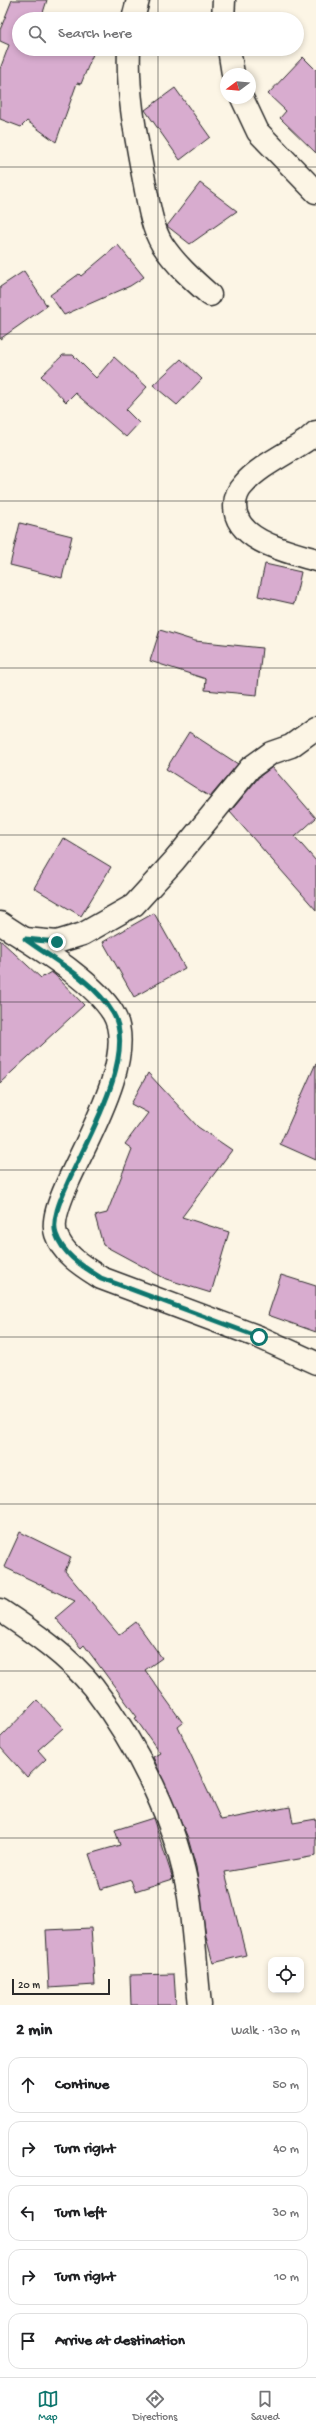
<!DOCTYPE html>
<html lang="en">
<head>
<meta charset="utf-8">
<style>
  :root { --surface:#fff; --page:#f2f2f2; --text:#202124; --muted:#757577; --line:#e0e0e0; --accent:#0f766e }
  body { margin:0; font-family:"Gochi Hand",sans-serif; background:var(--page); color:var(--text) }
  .controls { position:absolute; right:12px; bottom:12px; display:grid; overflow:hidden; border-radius:8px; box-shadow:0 2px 6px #0003 }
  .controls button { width:36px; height:36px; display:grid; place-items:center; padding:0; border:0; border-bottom:1px solid var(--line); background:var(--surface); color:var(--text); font:20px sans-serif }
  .compass { position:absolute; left:220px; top:68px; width:36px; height:36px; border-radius:50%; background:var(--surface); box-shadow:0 2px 6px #0003; rotate:254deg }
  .scale { position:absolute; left:12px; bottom:10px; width:98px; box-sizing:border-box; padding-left:4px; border:2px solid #2b2b2b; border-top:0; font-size:11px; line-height:14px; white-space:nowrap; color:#2b2b2b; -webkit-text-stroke:3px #fcf5e5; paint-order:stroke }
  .stop { position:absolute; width:12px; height:12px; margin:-9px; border:3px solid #0f766e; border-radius:50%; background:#fff }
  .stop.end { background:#0f766e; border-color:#fff; box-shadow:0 1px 4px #0008 }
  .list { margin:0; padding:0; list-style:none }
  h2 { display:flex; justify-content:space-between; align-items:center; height:52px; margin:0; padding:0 16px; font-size:17px }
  h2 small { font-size:13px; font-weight:400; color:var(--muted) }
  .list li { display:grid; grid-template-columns:26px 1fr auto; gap:12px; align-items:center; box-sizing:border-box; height:56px; margin:0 8px 8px; padding:0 8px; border:1px solid var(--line); border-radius:12px }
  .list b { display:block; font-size:15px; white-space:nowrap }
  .list em { font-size:13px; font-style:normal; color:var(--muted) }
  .icon { flex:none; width:22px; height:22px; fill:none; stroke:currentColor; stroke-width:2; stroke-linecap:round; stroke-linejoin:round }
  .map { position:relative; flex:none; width:316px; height:2005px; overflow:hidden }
  .search { position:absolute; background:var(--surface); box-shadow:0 2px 6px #0003; left:12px; right:12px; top:12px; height:44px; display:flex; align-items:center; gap:10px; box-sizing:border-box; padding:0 14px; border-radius:22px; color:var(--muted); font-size:15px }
  .sheet { height:372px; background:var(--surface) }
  nav { display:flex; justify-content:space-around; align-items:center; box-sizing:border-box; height:56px; border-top:1px solid var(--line); background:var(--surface); font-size:11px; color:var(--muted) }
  nav a { display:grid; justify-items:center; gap:2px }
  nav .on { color:var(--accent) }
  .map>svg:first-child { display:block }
  .building { fill:#d8accf; stroke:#2b2b2b }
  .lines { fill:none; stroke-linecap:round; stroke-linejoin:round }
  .minor-casing { stroke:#2b2b2b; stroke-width:25 }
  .minor { stroke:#fcf5e5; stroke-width:22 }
  .route { stroke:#0f766e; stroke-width:5 }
  .grid { fill:none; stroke:#2b2b2b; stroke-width:1; stroke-opacity:0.55 }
</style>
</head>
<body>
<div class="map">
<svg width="316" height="2005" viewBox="0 0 316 2005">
  <rect width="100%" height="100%" fill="#fcf5e5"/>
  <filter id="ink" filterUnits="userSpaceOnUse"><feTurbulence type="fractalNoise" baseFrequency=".025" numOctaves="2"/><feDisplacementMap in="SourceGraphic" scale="8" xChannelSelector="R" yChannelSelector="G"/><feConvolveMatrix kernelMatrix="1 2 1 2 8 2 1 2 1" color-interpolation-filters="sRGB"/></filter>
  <g filter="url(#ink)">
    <g class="building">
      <path d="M 12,0 L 47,0 L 41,19 L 19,19 L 19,49 L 95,49 L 81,84 L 77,83 L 56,142 L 27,121 L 21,127 L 0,119 L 0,69 L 9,45 L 0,41 L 0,30 Z"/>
      <path d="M 303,57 L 316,70 L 316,153 L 280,118 L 286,111 L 268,94 Z"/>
      <path d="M 175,88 L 210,137 L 180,160 L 145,110 Z"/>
      <path d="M 200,183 L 237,211 L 190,244 L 167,226 Z"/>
      <path d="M 118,245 L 144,277 L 130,286 L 64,315 L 50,295 L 79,274 L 81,276 Z"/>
      <path d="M 24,271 L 47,306 L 0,339 L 0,287 Z"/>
      <path d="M 63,355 L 73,355 L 96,378 L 114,357 L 147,387 L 126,410 L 139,423 L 126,437 L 75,393 L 66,402 L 41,376 Z"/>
      <path d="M 181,359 L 202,379 L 177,405 L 153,385 Z"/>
      <path d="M 20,523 L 72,536 L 62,578 L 10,565 Z"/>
      <path d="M 265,564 L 301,572 L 294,604 L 258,596 Z"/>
      <path d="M 160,630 L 195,641 L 262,648 L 257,695 L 205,690 L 206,679 L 150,661 Z"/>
      <path d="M 189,732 L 238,764 L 210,797 L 166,769 Z"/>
      <path d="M 272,767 L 316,818 L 295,837 L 316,861 L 316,910 L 230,812 L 259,777 Z"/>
      <path d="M 63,838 L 111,867 L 81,916 L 34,888 Z"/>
      <path d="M 154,913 L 185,968 L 134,997 L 103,942 Z"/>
      <path d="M 0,940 L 41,978 L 51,972 L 55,975 L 84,1005 L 0,1083 Z"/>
      <path d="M 316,1063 L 316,1160 L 280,1144 Z"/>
      <path d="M 148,1073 L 198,1127 L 232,1150 L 182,1217 L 229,1232 L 211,1293 L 166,1279 L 103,1245 L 95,1216 L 107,1213 L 132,1149 L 125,1144 L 148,1113 L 131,1104 Z"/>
      <path d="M 281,1275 L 316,1286 L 316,1332 L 268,1315 Z"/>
      <path d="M 20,1532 L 71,1557 L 65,1571 L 119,1635 L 136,1622 L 162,1658 L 145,1670 L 183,1723 L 178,1727 L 221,1820 L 290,1807 L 293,1823 L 316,1819 L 316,1856 L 225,1872 L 246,1955 L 213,1963 L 206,1937 L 196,1867 L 188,1838 L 153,1757 L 160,1753 L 135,1718 L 137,1717 L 84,1645 L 81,1648 L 55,1618 L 75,1601 L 4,1567 Z"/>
      <path d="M 37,1700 L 63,1728 L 38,1750 L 46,1759 L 27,1777 L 0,1747 L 0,1738 Z"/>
      <path d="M 153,1818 L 173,1879 L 135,1891 L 131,1880 L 101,1889 L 89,1854 L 120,1845 L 115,1830 Z"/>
      <path d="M 91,1928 L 95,1985 L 49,1988 L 46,1930 Z"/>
      <path d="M 174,1974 L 176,2005 L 131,2005 L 130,1975 Z"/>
    </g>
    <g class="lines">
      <g class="minor-casing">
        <g id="minor">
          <path d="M 133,19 L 138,0"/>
          <path d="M 223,19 L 224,0"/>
          <path d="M 129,49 C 127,93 136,137 144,180 C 148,200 151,226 162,244 C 175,264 193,280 210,295"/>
          <path d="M 229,49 L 233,74"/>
          <path d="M 242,98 L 258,132 L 316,192"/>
          <path d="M 316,432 L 307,440 C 288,453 258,467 244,484 C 238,490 235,498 235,506 C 235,541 289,552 316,560"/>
          <path d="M 0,923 C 33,945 92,979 113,1013 C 138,1055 86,1141 68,1182 C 62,1196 51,1219 56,1234 C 63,1255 84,1267 101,1278 L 259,1337 L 316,1363"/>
          <path d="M 25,939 L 57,942 L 83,934 L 134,905 L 174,861 L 250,768 L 271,753 L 291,746 L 316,728"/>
          <path d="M 0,1610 C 32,1631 69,1657 93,1687 C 137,1744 178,1825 189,1897 C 194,1932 196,1969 200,2005"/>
        </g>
      </g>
      <use href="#minor" class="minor"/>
    </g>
  </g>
  <g class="lines" filter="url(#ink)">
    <path class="route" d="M 57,942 L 25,939 C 55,961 94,981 113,1013 C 138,1055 86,1141 68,1182 C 62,1196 51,1219 56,1234 C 63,1255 84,1267 101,1278 L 259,1337"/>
  </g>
  <path class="grid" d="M 158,0 L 158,19M 158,49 L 158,2005M 0,167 L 316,167M 0,334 L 316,334M 0,501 L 316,501M 0,668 L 316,668M 0,835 L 316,835M 0,1002 L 316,1002M 0,1170 L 316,1170M 0,1337 L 316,1337M 0,1504 L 316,1504M 0,1671 L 316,1671M 0,1838 L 316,1838"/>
</svg>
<div class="controls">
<button><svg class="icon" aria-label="locate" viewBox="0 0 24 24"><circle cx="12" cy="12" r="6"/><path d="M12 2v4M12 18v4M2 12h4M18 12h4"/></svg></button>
</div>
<svg class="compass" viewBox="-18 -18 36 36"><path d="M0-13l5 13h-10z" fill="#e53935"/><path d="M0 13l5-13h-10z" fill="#757577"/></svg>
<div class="scale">20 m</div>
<div class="stop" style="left:259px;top:1337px"></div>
<div class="stop end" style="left:57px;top:942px"></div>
<div class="search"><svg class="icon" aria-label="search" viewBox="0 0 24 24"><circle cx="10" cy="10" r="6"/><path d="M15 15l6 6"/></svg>Search here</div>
</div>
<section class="sheet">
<h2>2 min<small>Walk · 130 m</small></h2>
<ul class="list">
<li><svg class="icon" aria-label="ahead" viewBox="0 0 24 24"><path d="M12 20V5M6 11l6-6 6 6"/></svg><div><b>Continue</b></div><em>50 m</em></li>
<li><svg class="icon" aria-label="right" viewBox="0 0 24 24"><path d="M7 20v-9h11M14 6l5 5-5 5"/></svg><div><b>Turn right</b></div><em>40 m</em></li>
<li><svg class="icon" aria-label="left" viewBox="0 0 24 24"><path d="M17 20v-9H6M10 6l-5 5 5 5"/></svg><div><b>Turn left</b></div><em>30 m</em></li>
<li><svg class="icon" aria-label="right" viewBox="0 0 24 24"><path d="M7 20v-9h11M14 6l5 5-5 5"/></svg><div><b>Turn right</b></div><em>10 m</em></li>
<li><svg class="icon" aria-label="arrive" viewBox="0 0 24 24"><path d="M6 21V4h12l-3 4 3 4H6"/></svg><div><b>Arrive at destination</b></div></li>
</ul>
</section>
<nav>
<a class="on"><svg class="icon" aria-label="map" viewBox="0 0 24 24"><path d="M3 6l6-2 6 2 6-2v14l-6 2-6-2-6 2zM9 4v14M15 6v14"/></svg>Map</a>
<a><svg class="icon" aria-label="directions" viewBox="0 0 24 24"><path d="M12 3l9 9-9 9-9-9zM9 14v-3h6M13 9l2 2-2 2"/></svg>Directions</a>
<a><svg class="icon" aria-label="saved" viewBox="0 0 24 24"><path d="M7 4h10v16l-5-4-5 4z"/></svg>Saved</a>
</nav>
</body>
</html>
